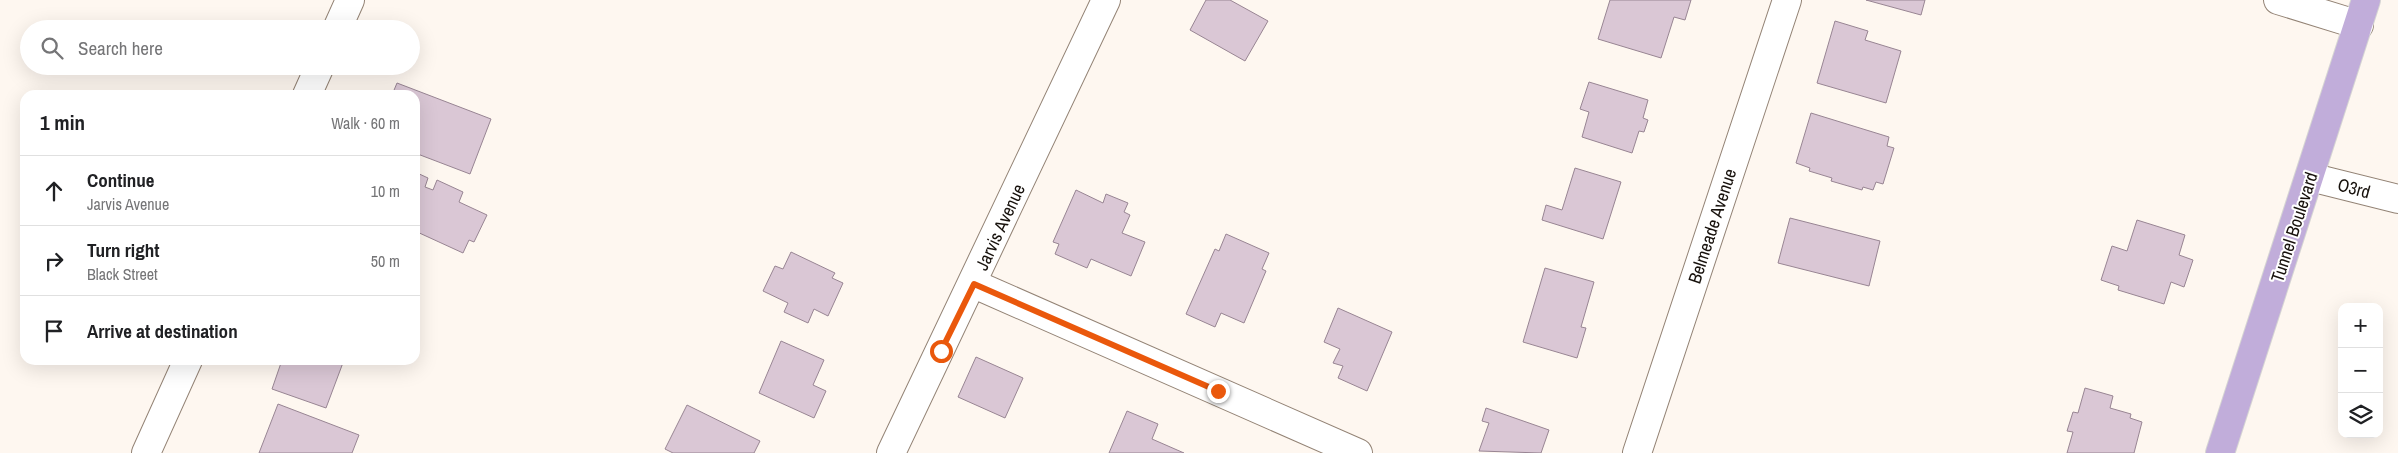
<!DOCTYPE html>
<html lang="en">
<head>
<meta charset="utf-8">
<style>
  :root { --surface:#fff; --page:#f6f6f6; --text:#202124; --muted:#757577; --line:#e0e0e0 }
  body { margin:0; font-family:"Archivo Narrow",sans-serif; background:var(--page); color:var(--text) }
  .controls { position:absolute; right:15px; bottom:15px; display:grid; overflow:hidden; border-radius:10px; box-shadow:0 5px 20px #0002 }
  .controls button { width:45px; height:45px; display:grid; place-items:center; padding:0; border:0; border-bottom:1px solid var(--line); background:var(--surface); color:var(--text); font:25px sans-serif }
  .stop { position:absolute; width:15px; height:15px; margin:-11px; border:4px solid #ea580c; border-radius:50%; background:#fff }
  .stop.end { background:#ea580c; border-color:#fff; box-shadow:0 1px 5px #0008 }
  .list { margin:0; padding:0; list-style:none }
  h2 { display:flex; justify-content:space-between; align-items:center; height:65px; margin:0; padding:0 20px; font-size:21px }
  h2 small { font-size:16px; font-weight:400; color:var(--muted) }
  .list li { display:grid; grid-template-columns:32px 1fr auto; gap:15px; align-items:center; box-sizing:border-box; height:70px; padding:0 20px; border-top:1px solid var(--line) }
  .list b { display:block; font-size:19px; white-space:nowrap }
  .list p { margin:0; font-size:16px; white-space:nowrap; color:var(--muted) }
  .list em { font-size:16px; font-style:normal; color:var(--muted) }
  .icon { flex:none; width:28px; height:28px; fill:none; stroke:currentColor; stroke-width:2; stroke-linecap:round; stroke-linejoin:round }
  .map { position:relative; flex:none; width:2398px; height:453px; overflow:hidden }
  .search { position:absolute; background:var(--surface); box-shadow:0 5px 20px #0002; left:20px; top:20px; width:400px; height:55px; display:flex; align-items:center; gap:12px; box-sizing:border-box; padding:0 18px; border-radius:28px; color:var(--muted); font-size:19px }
  .panel { position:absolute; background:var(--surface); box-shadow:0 5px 20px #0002; left:20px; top:90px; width:400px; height:275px; border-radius:15px }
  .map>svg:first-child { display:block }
  .building { fill:#dac7d5; stroke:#988593 }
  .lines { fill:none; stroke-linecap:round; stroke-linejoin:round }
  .minor-casing { stroke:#938375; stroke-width:30 }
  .major-casing { stroke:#d5d4d3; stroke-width:30 }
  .minor { stroke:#fff; stroke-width:28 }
  .major { stroke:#c1adda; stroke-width:28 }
  .route { stroke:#ea580c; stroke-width:6 }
  .labels { text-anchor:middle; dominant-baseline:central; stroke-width:4; stroke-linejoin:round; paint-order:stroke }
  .street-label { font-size:18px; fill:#17110c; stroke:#fff }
</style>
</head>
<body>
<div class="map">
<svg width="2398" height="453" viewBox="0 0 2398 453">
  <rect width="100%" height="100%" fill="#fef7f0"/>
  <g class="building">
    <path d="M 1206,0 L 1230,0 L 1268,21 L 1245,61 L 1190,30 Z"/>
    <path d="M 1610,0 L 1691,0 L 1685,20 L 1674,17 L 1661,58 L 1598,39 Z"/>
    <path d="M 1866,0 L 1925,0 L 1921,15 Z"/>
    <path d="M 1835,21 L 1868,31 L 1865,40 L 1901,51 L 1886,103 L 1817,83 Z"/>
    <path d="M 1589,82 L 1648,100 L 1643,118 L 1648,120 L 1644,132 L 1639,131 L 1632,153 L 1582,137 L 1589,112 L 1580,109 Z"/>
    <path d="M 397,83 L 491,119 L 470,174 L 415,153 L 415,95 L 392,95 Z"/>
    <path d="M 1811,113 L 1889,137 L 1887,146 L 1894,148 L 1883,184 L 1876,182 L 1873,190 L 1863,187 L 1862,190 L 1831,181 L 1832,178 L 1809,171 L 1810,168 L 1796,163 Z"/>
    <path d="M 1575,168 L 1621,182 L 1603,239 L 1542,220 L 1546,205 L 1562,210 Z"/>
    <path d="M 415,172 L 428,178 L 425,187 L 433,190 L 437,180 L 463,192 L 459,202 L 487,215 L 474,242 L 469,240 L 463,253 L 415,231 Z"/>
    <path d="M 1076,190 L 1103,203 L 1106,194 L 1128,203 L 1124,212 L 1130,215 L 1122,233 L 1145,242 L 1131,276 L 1091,259 L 1087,268 L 1055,254 L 1059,244 L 1053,242 Z"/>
    <path d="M 1790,218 L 1880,241 L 1869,286 L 1778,263 Z"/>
    <path d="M 2137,220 L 2185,235 L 2179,255 L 2193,260 L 2184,287 L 2171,282 L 2164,304 L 2118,290 L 2119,286 L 2101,280 L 2112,246 L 2127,251 Z"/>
    <path d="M 1226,234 L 1269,253 L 1262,269 L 1266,271 L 1244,323 L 1221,313 L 1215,327 L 1186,314 L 1215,249 L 1219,251 Z"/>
    <path d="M 791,252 L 835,273 L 832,278 L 843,283 L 828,316 L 814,309 L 808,323 L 784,312 L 788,303 L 763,291 L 775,266 L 783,269 Z"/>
    <path d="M 1545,268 L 1594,282 L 1581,327 L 1586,328 L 1577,358 L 1523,342 Z"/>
    <path d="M 1338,308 L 1392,332 L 1367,391 L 1338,378 L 1343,366 L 1333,363 L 1340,349 L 1324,342 Z"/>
    <path d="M 781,341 L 824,360 L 813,385 L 826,391 L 814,418 L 759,393 Z"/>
    <path d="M 976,357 L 1023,378 L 1005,418 L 958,397 Z"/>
    <path d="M 282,360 L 344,360 L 326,408 L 272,389 Z"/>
    <path d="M 2085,388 L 2113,396 L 2110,408 L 2131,414 L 2130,418 L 2142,422 L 2134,453 L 2067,453 L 2073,432 L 2067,431 L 2073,412 L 2078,413 Z"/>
    <path d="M 278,404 L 359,435 L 352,453 L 259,453 Z"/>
    <path d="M 687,405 L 760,441 L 754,453 L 673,453 L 665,449 Z"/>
    <path d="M 1486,408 L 1549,430 L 1541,453 L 1479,451 L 1489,423 L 1482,421 Z"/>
    <path d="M 1127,411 L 1158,424 L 1152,439 L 1184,453 L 1109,453 Z"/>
  </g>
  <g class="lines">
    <g class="minor-casing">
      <g id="minor">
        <path d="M 2278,0 L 2359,25"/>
        <path d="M 337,29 L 350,0"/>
        <path d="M 307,95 L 320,66"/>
        <path d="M 2310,177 L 2398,199"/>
        <path d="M 974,284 L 1358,453"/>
        <path d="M 146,453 L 188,360"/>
        <path d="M 891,453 L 1106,0"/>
        <path d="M 1637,453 L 1787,0"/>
      </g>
    </g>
    <g class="major-casing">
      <path id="major" d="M 2220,453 L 2366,0"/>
    </g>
    <use href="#minor" class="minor"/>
    <use href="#major" class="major"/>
  </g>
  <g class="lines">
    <path class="route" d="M 941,351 L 974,284 L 1218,391"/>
  </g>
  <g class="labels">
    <g class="street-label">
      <text transform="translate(2354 188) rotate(15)">O3rd</text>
      <text transform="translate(1712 226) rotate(-72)">Belmeade Avenue</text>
      <text transform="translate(1000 227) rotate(-65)">Jarvis Avenue</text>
      <text transform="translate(2294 227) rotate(-72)">Tunnel Boulevard</text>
    </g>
  </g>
</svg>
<div class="controls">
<button>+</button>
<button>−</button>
<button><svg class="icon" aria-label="layers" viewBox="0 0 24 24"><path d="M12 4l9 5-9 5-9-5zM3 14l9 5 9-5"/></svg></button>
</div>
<div class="stop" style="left:941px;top:351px"></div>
<div class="stop end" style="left:1218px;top:391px"></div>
<div class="search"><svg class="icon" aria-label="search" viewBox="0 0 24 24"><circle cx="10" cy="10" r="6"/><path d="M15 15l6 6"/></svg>Search here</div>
<section class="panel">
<h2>1 min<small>Walk · 60 m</small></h2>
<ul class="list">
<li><svg class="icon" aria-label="ahead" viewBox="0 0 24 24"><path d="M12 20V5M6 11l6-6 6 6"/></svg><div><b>Continue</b><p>Jarvis Avenue</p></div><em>10 m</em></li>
<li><svg class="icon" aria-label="right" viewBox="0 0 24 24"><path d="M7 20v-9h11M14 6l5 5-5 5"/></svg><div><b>Turn right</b><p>Black Street</p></div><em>50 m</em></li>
<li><svg class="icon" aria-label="arrive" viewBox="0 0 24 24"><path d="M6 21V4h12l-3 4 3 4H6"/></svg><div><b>Arrive at destination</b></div></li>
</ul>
</section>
</div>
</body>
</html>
